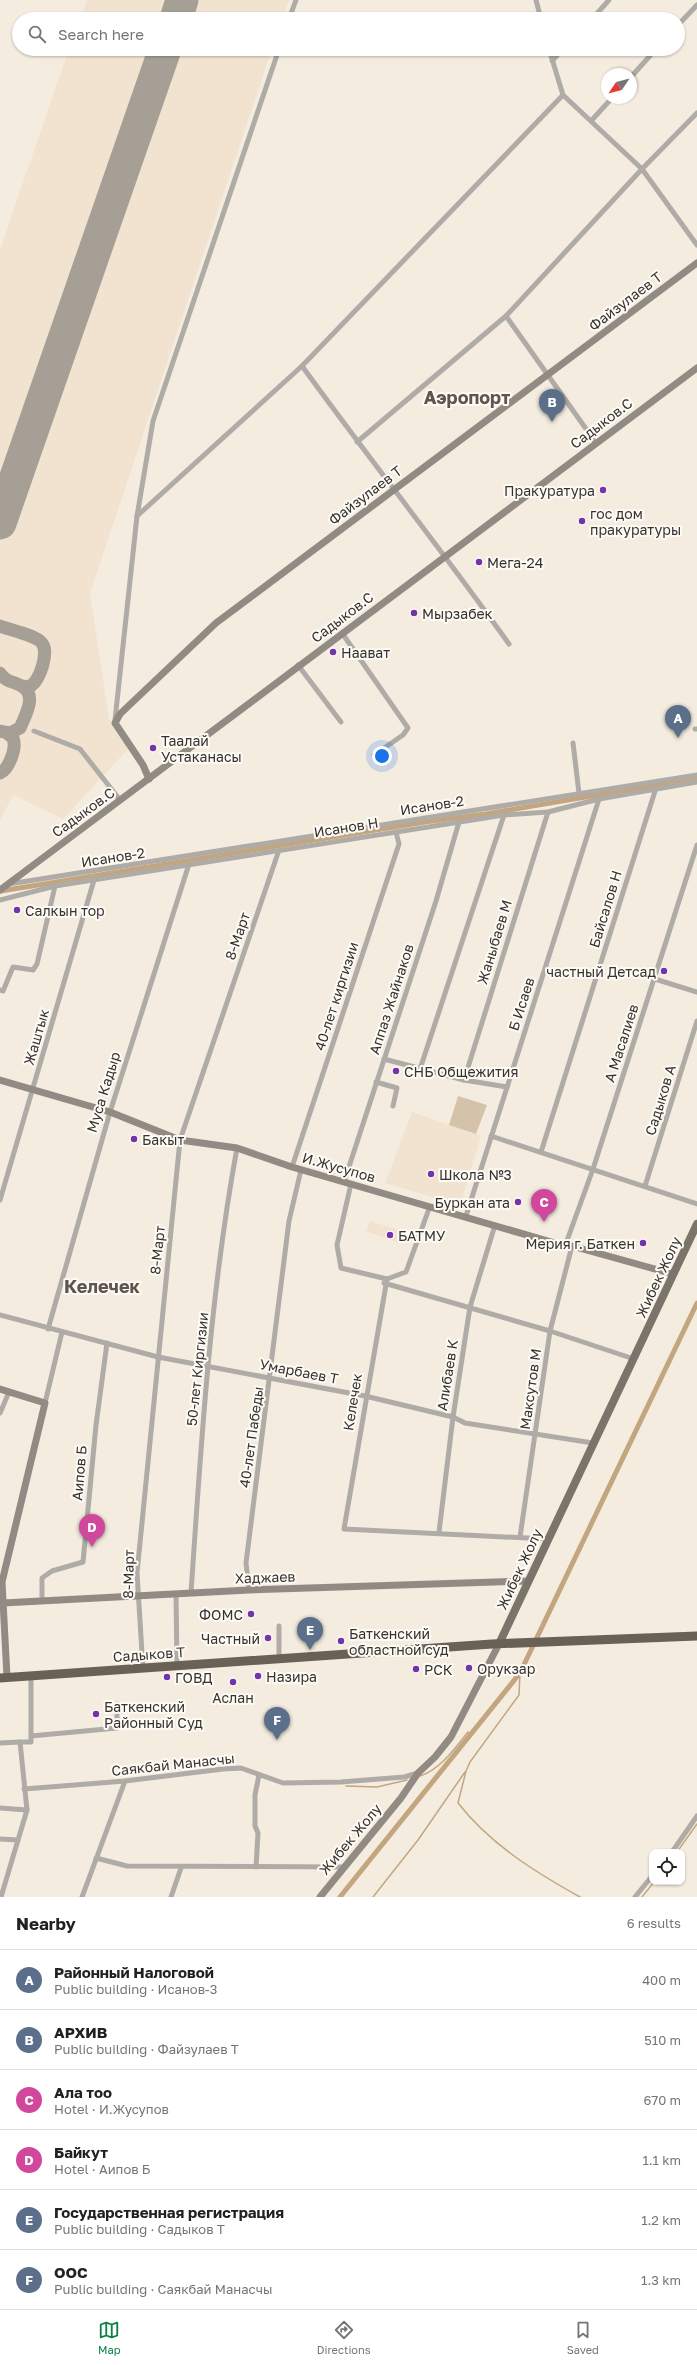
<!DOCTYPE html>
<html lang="en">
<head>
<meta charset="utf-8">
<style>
  :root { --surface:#fff; --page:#f2f2f2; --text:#202124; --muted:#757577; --line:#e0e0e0; --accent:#0b8043 }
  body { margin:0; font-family:"Golos Text",sans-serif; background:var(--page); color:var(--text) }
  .controls { position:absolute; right:12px; bottom:12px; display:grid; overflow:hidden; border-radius:8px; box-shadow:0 1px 3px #0004 }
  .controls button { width:36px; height:36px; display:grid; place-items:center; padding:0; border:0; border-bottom:1px solid var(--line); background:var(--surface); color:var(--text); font:20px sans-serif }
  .compass { position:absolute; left:601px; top:68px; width:36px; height:36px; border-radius:50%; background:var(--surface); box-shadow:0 1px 3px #0004; rotate:235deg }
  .you { position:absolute; left:382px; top:756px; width:14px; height:14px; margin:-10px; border:3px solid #fff; border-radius:50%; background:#1a73e8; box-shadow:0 0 0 6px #1a73e833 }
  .badge { display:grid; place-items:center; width:26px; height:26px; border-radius:50%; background:var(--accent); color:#fff; font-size:13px; font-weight:700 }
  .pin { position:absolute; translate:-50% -33px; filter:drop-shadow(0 1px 2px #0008) }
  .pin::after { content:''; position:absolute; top:21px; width:14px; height:12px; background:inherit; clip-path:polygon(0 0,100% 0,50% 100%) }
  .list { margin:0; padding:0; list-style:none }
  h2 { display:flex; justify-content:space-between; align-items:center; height:52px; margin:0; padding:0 16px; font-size:17px }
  h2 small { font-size:13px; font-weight:400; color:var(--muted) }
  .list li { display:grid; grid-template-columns:26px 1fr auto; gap:12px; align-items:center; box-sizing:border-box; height:60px; padding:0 16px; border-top:1px solid var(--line) }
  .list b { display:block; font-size:15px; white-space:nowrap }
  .list p { margin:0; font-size:13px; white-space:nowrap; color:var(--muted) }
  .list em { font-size:13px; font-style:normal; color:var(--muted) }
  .icon { flex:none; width:22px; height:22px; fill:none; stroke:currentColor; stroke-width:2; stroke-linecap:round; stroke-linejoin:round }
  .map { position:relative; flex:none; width:697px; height:1897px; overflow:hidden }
  .search { position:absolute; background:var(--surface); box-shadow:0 1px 3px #0004; left:12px; right:12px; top:12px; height:44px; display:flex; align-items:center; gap:10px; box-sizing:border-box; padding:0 14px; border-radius:22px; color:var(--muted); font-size:15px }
  .sheet { height:412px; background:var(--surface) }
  nav { display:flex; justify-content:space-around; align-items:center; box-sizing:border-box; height:56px; border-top:1px solid var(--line); background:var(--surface); font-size:11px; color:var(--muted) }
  nav a { display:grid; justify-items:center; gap:2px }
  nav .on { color:var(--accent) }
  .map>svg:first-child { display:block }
  .built { fill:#f1e3d0 }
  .green { fill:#d4c2aa }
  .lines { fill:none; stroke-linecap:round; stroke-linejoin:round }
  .stream { stroke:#c3a67f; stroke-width:1.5 }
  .canal { stroke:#c3a67f; stroke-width:5 }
  .taxiway { stroke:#a69f96; stroke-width:13 }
  .runway { stroke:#a69f96; stroke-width:33 }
  .street { stroke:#afaba6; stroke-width:5 }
  .secondary { stroke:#918b84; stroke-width:7 }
  .primary { stroke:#7b746b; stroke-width:8 }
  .highway { stroke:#696156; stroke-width:9 }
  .poi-dot { fill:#7434a9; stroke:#fefaf5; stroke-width:1.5 }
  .labels { text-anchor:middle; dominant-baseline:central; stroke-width:4; stroke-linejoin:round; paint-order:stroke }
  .street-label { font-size:14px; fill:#36322e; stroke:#fefaf5 }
  .poi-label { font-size:14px; fill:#36322e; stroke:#fefaf5; text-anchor:start }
  .district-label { font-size:18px; font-weight:bold; fill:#5e564c; stroke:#fefaf5 }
</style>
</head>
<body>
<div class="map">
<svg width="697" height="1897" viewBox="0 0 697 1897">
  <rect width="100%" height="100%" fill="#f5ece0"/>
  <g class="built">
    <path d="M 87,0 L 289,0 L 282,19 L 80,19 Z"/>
    <path d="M 69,49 L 272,49 L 90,593 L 109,719 L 129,748 L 63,819 L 13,795 L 0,821 L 0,249 Z"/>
    <path d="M 412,1112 L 481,1136 L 460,1205 L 385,1183 Z"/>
    <path d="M 370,1221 L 402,1231 L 399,1243 L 366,1231 Z"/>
  </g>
  <path class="green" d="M 458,1096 L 487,1105 L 476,1134 L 449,1125 Z"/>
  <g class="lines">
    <g class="stream">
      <path d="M 520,1673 L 519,1695 L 470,1762 L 466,1771 L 458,1803 C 490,1844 535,1872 580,1897"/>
      <path d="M 420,1776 C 441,1769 455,1748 468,1732 L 472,1735"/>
      <path d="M 346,1786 L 377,1787 L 407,1780"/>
      <path d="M 677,1852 L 697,1824"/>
      <path d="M 373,1897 L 418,1840 L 465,1772"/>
      <path d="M 642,1897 L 654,1882"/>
    </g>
    <g class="canal">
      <path d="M 1,891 L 425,822 L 486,814 L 697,778"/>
      <path d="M 340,1897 L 520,1673 L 697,1303"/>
    </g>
    <g class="taxiway">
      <path d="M 0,626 C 10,630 34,635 41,642 C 50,650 40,682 30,686 C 25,688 19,685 15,683 C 8,681 4,679 0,673"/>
      <path d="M 0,731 L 10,733 L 20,728 C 25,716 37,696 23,687"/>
      <path d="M 0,773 C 9,769 17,748 13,738 L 7,733"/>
    </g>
    <g class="runway">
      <path d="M 176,19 L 182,0"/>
      <path d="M 0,523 L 165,49"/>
    </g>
    <g class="street">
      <path d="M 536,0 L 541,19"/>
      <path d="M 289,19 L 296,0"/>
      <path d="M 592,19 L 609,0"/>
      <path d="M 678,25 L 697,5"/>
      <path d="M 552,61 L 563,49"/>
      <path d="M 631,77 L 656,49"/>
      <path d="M 563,95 L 642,169 L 697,245"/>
      <path d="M 591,121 L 612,98"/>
      <path d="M 302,366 C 370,460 442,550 509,644"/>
      <path d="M 357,442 L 506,316"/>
      <path d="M 596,443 L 506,316 L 642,169 L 697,113"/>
      <path d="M 137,516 L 153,421 L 279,49"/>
      <path d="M 342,633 L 408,728 L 403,735 L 374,755"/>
      <path d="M 298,665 L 341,722"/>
      <path d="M 115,720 L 137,516 L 302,366 L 563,95 L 549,49"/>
      <path d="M 695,729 L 697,729"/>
      <path d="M 34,731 L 80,749 L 120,800"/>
      <path d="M 573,743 L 579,793"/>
      <path d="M 9,884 L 697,775"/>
      <path d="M 0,900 L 55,886 L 504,815 L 548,812 L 599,799 L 697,782"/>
      <path d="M 655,979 L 697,992"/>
      <path d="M 0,990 L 3,991 L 13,967 L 33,970 L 37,964 L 55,886"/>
      <path d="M 384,1059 L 464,1080 L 507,1087"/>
      <path d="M 420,1069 L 504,815"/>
      <path d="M 464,1080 L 548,812"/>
      <path d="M 376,1082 L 397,1088 L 393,1106"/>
      <path d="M 491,1136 L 697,1204"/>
      <path d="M 541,1152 L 656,788"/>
      <path d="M 292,1167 L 399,844 L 396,832"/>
      <path d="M 344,1182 L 436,901 L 459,822"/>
      <path d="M 351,1184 L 337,1245 L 341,1268 L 387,1279 L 406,1272 L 430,1206"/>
      <path d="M 645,1186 L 697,1021"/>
      <path d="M 0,1200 L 94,880"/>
      <path d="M 466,1216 L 599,799"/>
      <path d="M 565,1246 L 593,1169 L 697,845"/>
      <path d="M 387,1279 L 344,1529 L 548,1539"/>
      <path d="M 384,1283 L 550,1331 L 634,1359"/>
      <path d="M 0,1315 L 158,1357 L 365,1396 L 453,1417 L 465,1423 L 593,1443"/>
      <path d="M 48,1329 L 110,1112 L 189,864"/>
      <path d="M 45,1403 L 62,1332"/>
      <path d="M 0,1413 L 9,1392"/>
      <path d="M 439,1532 L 453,1417 L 470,1307 L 495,1225"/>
      <path d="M 520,1537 L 550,1331 L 572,1246"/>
      <path d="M 249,1590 L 246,1563 L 289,1221 L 301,1170"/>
      <path d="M 191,1593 C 201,1445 210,1295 237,1148"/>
      <path d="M 176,1594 L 177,1666"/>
      <path d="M 42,1601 L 42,1578 L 52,1571 L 83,1562 L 96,1425 L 107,1343"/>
      <path d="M 279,1659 L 279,1626"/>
      <path d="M 143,1669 L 137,1573 L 180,1140 L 279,850"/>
      <path d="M 31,1736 L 117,1728 L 117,1704"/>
      <path d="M 0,1743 L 20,1742"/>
      <path d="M 24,1789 L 125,1781 L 223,1769 L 241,1768 L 283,1783 L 341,1782 L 404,1777 L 418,1773"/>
      <path d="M 0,1808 L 27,1810"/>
      <path d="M 0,1839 L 18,1840"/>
      <path d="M 672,1852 L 697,1816"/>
      <path d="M 96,1858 L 127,1866 L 344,1867"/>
      <path d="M 256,1867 L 258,1833 L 255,1826 L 255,1795 L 259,1775"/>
      <path d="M 1,1897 L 27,1810 L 20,1742 L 31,1742 L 31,1676"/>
      <path d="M 82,1897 L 125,1781"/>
      <path d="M 171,1897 L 181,1868"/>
      <path d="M 635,1897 L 652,1876"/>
    </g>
    <g class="secondary">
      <path d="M 149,779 L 143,765 L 115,723 L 120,714 L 216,623 L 697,263"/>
      <path d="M 0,890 L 697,368"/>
      <path d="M 0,1080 L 110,1112 L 180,1140 L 237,1148 L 292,1167 L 565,1246 L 572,1246 L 673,1274"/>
      <path d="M 0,1389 L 45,1403 L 2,1582 L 7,1677"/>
      <path d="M 3,1603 L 249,1590 L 528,1581"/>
      <path d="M 320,1897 L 401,1798 L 418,1773 L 435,1757 L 451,1737 L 499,1644"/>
    </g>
    <path class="primary" d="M 499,1644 L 697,1224"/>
    <path class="highway" d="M 0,1678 L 492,1644 L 697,1636"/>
  </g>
  <g class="poi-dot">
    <circle cx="603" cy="490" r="4"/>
    <circle cx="582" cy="521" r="4"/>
    <circle cx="479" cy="562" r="4"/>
    <circle cx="414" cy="613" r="4"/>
    <circle cx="333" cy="652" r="4"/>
    <circle cx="153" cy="748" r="4"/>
    <circle cx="17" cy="910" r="4"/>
    <circle cx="664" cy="971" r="4"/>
    <circle cx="396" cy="1071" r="4"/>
    <circle cx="134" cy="1139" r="4"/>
    <circle cx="431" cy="1174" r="4"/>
    <circle cx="518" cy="1202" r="4"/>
    <circle cx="390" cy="1235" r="4"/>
    <circle cx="643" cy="1243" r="4"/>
    <circle cx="251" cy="1614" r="4"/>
    <circle cx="268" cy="1638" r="4"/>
    <circle cx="341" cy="1641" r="4"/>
    <circle cx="469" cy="1668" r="4"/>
    <circle cx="416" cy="1669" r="4"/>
    <circle cx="258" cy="1676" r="4"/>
    <circle cx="167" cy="1677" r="4"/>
    <circle cx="233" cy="1682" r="4"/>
    <circle cx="96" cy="1714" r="4"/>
  </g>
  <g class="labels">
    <g class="street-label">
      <text transform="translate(625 301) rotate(-37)">Файзулаев Т</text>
      <text transform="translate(601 423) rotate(-37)">Садыков.С</text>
      <text transform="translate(365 495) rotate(-37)">Файзулаев Т</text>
      <text transform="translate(342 617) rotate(-37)">Садыков.С</text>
      <text transform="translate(432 805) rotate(-9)">Исанов-2</text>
      <text transform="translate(83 812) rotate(-36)">Садыков.С</text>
      <text transform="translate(346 827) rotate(-9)">Исанов Н</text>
      <text transform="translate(113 857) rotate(-9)">Исанов-2</text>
      <text transform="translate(605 909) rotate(-73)">Байсалов Н</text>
      <text transform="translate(237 936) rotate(-71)">8-Март</text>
      <text transform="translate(494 942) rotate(-73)">Жаныбаев М</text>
      <text transform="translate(336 996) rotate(-72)">40-лет киргизии</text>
      <text transform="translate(391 999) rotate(-72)">Аппаз Жайнаков</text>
      <text transform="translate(521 1004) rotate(-72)">Б Исаев</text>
      <text transform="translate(36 1037) rotate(-74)">Жаштык</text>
      <text transform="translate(621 1043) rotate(-72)">А Масалиев</text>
      <text transform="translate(103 1092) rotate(-73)">Муса Кадыр</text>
      <text transform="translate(660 1100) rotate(-73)">Садыков А</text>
      <text transform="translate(339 1167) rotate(16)">И.Жусупов</text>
      <text transform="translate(157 1250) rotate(-84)">8-Март</text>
      <text transform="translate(658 1277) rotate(-65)">Жибек Жолу</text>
      <text transform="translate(197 1369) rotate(-84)">50-лет Киргизии</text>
      <text transform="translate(299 1371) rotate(11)">Умарбаев Т</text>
      <text transform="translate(447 1375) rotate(-81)">Алибаев К</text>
      <text transform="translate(530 1389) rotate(-82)">Максутов М</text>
      <text transform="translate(352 1402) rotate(-81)">Келечек</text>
      <text transform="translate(251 1437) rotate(-82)">40-лет Пабеды</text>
      <text transform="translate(79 1473) rotate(-85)">Аипов Б</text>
      <text transform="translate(519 1569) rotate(-65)">Жибек Жолу</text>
      <text transform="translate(128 1574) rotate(-89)">8-Март</text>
      <text transform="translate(265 1577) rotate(-2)">Хаджаев</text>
      <text transform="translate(149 1654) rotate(-4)">Садыков Т</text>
      <text transform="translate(173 1764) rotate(-6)">Саякбай Манасчы</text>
      <text transform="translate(350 1839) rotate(-50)">Жибек Жолу</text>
    </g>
    <g class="poi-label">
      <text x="595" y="490" text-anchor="end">Пракуратура</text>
      <text x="590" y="513">гос дом<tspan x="590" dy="16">пракуратуры</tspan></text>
      <text x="487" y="562">Мега-24</text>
      <text x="422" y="613">Мырзабек</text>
      <text x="341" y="652">Наават</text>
      <text x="161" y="740">Таалай<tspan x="161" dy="16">Устаканасы</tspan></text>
      <text x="25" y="910">Салкын тор</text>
      <text x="656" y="971" text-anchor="end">частный Детсад</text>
      <text x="404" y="1071">СНБ Общежития</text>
      <text x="142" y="1139">Бакыт</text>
      <text x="439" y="1174">Школа №3</text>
      <text x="510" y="1202" text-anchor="end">Буркан ата</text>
      <text x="398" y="1235">БАТМУ</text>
      <text x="635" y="1243" text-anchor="end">Мерия г. Бaткен</text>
      <text x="243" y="1614" text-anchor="end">ФОМС</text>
      <text x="349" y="1633">Баткенский<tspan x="349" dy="16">областной суд</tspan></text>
      <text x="260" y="1638" text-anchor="end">Частный</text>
      <text x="477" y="1668">Орукзар</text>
      <text x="424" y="1669">РСК</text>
      <text x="266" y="1676">Назира</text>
      <text x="175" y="1677">ГОВД</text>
      <text x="233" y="1697" text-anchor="middle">Аслан</text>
      <text x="104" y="1706">Баткенский<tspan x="104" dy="16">Районный Суд</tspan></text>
    </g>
    <g class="district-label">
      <text x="467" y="397">Аэропорт</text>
      <text x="102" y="1286">Келечек</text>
    </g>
  </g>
</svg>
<div class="controls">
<button><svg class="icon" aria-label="locate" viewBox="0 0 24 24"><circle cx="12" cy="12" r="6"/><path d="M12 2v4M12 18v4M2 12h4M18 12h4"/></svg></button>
</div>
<svg class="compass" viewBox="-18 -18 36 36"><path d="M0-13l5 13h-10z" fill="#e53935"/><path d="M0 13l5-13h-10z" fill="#757577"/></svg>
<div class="you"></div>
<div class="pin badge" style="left:678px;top:738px;background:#5c6f8a">A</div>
<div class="pin badge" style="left:552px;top:422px;background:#5c6f8a">B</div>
<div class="pin badge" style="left:544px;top:1222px;background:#d1479c">C</div>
<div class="pin badge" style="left:92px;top:1547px;background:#d1479c">D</div>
<div class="pin badge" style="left:310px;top:1650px;background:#5c6f8a">E</div>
<div class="pin badge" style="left:277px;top:1740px;background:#5c6f8a">F</div>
<div class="search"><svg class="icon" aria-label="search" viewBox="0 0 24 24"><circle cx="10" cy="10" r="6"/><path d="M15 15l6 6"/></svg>Search here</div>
</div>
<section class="sheet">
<h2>Nearby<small>6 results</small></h2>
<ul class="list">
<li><span class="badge" style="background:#5c6f8a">A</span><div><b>Районный Налоговой</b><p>Public building · Исанов-3</p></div><em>400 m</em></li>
<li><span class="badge" style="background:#5c6f8a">B</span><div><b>АРХИВ</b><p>Public building · Файзулаев Т</p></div><em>510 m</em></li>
<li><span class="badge" style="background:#d1479c">C</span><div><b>Ала тоо</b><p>Hotel · И.Жусупов</p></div><em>670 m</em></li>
<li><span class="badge" style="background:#d1479c">D</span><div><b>Байкут</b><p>Hotel · Аипов Б</p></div><em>1.1 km</em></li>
<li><span class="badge" style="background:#5c6f8a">E</span><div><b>Государственная регистрация</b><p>Public building · Садыков Т</p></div><em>1.2 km</em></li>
<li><span class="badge" style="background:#5c6f8a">F</span><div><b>ООС</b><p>Public building · Саякбай Манасчы</p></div><em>1.3 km</em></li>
</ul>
</section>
<nav>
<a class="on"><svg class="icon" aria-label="map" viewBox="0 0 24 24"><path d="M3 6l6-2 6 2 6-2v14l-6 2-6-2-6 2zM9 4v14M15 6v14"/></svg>Map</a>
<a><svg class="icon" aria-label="directions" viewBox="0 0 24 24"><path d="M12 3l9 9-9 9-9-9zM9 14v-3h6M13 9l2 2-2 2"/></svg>Directions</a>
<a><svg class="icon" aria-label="saved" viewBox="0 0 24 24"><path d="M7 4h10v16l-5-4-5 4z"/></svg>Saved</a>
</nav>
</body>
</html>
